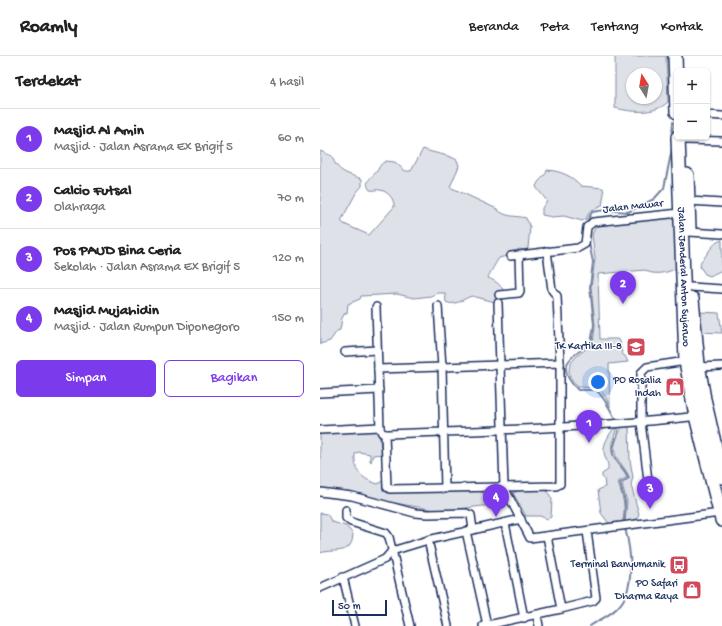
<!DOCTYPE html>
<html lang="id">
<head>
<meta charset="utf-8">
<style>
  :root { --surface:#fff; --page:#f6f6f6; --text:#222; --muted:#767676; --line:#e0e0e0; --accent:#7c3aed }
  body { margin:0; font-family:"Gochi Hand",sans-serif; background:var(--page); color:var(--text) }
  .controls { position:absolute; right:12px; top:12px; display:grid; overflow:hidden; border-radius:6px; box-shadow:0 1px 3px #0004 }
  .controls button { width:36px; height:36px; display:grid; place-items:center; padding:0; border:0; border-bottom:1px solid var(--line); background:var(--surface); color:var(--text); font:20px sans-serif }
  .compass { position:absolute; left:306px; top:12px; width:36px; height:36px; border-radius:50%; background:var(--surface); box-shadow:0 1px 3px #0004; rotate:349deg }
  .scale { position:absolute; left:12px; bottom:10px; width:55px; box-sizing:border-box; padding-left:4px; border:2px solid #1b2f5e; border-top:0; font-size:11px; line-height:14px; white-space:nowrap; color:#1b2f5e; -webkit-text-stroke:3px #fff; paint-order:stroke }
  .you { position:absolute; left:278px; top:326px; width:14px; height:14px; margin:-10px; border:3px solid #fff; border-radius:50%; background:#1a73e8; box-shadow:0 0 0 6px #1a73e833 }
  .badge { display:grid; place-items:center; width:26px; height:26px; border-radius:50%; background:var(--accent); color:#fff; font-size:13px; font-weight:700 }
  .pin { position:absolute; translate:-50% -33px; filter:drop-shadow(0 1px 2px #0008) }
  .pin::after { content:''; position:absolute; top:21px; width:14px; height:12px; background:inherit; clip-path:polygon(0 0,100% 0,50% 100%) }
  .list { margin:0; padding:0; list-style:none }
  h2 { display:flex; justify-content:space-between; align-items:center; height:52px; margin:0; padding:0 16px; font-size:17px }
  h2 small { font-size:13px; font-weight:400; color:var(--muted) }
  .list li { display:grid; grid-template-columns:26px 1fr auto; gap:12px; align-items:center; box-sizing:border-box; height:60px; padding:0 16px; border-top:1px solid var(--line) }
  .list b { display:block; font-size:15px; white-space:nowrap }
  .list p { margin:0; font-size:13px; white-space:nowrap; color:var(--muted) }
  .list em { font-size:13px; font-style:normal; color:var(--muted) }
  .actions { display:flex; gap:8px; padding:12px 16px }
  .actions a { flex:1; padding:9px 0; border:1px solid var(--accent); border-radius:6px; text-align:center; font-size:14px; color:var(--accent) }
  .actions .main { background:var(--accent); color:#fff }
  .map { position:relative; flex:none; width:402px; height:570px; overflow:hidden }
  header { display:flex; align-items:center; gap:24px; box-sizing:border-box; height:56px; padding:0 20px; background:var(--surface); border-bottom:1px solid var(--line) }
  header strong { font-size:19px }
  nav { display:flex; gap:22px; margin-inline-start:auto; font-size:14px }
  main { display:flex }
  aside { flex:1; background:var(--surface) }
  .map>svg:first-child { display:block }
  .green { fill:#dee1e7; stroke:#7c88a2; fill-rule:evenodd }
  .lines { fill:none; stroke-linecap:round; stroke-linejoin:round }
  .stream { stroke:#77839f; stroke-width:2 }
  .street-casing { stroke:#1b2f5e; stroke-width:10 }
  .highway-casing { stroke:#1b2f5e; stroke-width:16 }
  .street { stroke:#fff; stroke-width:7 }
  .highway { stroke:#fff; stroke-width:13 }
  .labels { text-anchor:middle; dominant-baseline:central; stroke-width:3; stroke-linejoin:round; paint-order:stroke }
  .street-label { font-size:11px; fill:#1b2f5e; stroke:#fff }
  .poi-label { font-size:11px; fill:#1b2f5e; stroke:#fff; text-anchor:end }
</style>
</head>
<body>
<header>
<strong>Roamly</strong>
<nav><a>Beranda</a><a>Peta</a><a>Tentang</a><a>Kontak</a></nav>
</header>
<main>
<aside>
<h2>Terdekat<small>4 hasil</small></h2>
<ul class="list">
<li><span class="badge">1</span><div><b>Masjid Al Amin</b><p>Masjid · Jalan Asrama Ex Brigif 5</p></div><em>60 m</em></li>
<li><span class="badge">2</span><div><b>Calcio Futsal</b><p>Olahraga</p></div><em>70 m</em></li>
<li><span class="badge">3</span><div><b>Pos PAUD Bina Ceria</b><p>Sekolah · Jalan Asrama Ex Brigif 5</p></div><em>120 m</em></li>
<li><span class="badge">4</span><div><b>Masjid Mujahidin</b><p>Masjid · Jalan Rumpun Diponegoro</p></div><em>150 m</em></li>
</ul>
<div class="actions"><a class="main">Simpan</a><a>Bagikan</a></div>
</aside>
<div class="map">
<svg width="402" height="570" viewBox="0 0 402 570">
  <rect width="100%" height="100%" fill="#fff"/>
  <filter id="ink" filterUnits="userSpaceOnUse"><feTurbulence type="fractalNoise" baseFrequency=".025" numOctaves="2"/><feDisplacementMap in="SourceGraphic" scale="8" xChannelSelector="R" yChannelSelector="G"/><feConvolveMatrix kernelMatrix="1 2 1 2 8 2 1 2 1" color-interpolation-filters="sRGB"/></filter>
  <g filter="url(#ink)">
    <g class="green">
      <path d="M 295,0 L 346,0 L 348,46 C 334,59 312,56 295,52 ZM 312,18 L 336,18 L 336,42 L 312,42 Z"/>
      <path d="M 103,93 C 115,98 127,98 137,104 L 139,110 L 130,131 L 177,153 C 186,162 194,159 206,162 L 210,171 L 208,192 L 205,194 L 199,193 L 191,199 L 179,202 C 177,205 168,220 168,222 C 177,225 188,234 183,244 L 175,246 L 152,240 C 144,242 135,251 126,246 L 125,237 L 117,237 L 111,240 L 94,242 L 77,238 L 41,240 L 40,243 L 28,248 L 27,257 L 25,257 L 22,262 L 20,274 L 17,275 L 10,285 L 0,288 L 0,95 L 12,100 C 17,117 29,118 42,123 L 42,130 L 36,137 L 21,165 L 24,168 L 49,179 L 74,151 C 75,144 68,135 60,134 C 57,133 54,135 50,134 C 43,126 52,121 57,115 C 60,110 60,108 66,105 L 75,106 L 85,115 L 91,115 Z"/>
      <path d="M 227,114 C 241,115 252,120 261,130 L 283,132 L 284,138 L 282,150 L 270,155 L 266,163 L 262,165 L 244,160 L 232,161 L 222,159 L 222,152 L 227,145 L 216,131 C 218,123 226,121 227,114 Z"/>
      <path d="M 353,160 L 355,162 L 359,200 L 356,212 C 349,217 332,220 325,214 L 278,218 L 280,283 L 297,283 L 300,285 L 302,298 L 305,300 L 308,306 L 289,308 L 290,351 L 286,342 L 279,332 L 258,331 C 238,313 255,299 273,289 L 275,269 L 271,231 L 275,203 L 272,179 L 277,167 Z"/>
      <path d="M 402,184 L 402,214 L 390,220 L 385,218 L 380,211 L 381,205 C 389,198 391,187 402,184 Z"/>
      <path d="M 379,256 L 399,257 L 402,277 L 380,276 Z"/>
      <path d="M 302,370 L 308,370 L 309,372 L 310,404 L 313,421 L 311,429 L 319,458 L 315,466 L 305,466 L 307,446 L 302,428 L 309,422 C 306,410 291,401 295,388 C 296,382 300,376 302,370 Z"/>
      <path d="M 0,372 L 56,374 L 59,377 L 62,398 L 53,399 L 51,406 L 50,405 L 50,398 L 38,396 L 35,398 C 34,416 42,423 58,428 L 62,425 L 65,431 L 157,435 L 162,436 L 170,444 L 180,448 L 121,455 L 0,434 Z"/>
      <path d="M 294,372 L 296,372 C 296,378 293,382 292,387 C 289,402 302,409 307,421 L 298,426 C 301,438 309,455 301,467 L 290,469 L 281,457 L 278,434 L 285,431 L 284,423 L 282,421 L 282,418 L 288,414 C 289,406 284,402 284,395 C 283,388 290,377 294,372 Z"/>
      <path d="M 226,433 L 232,443 L 231,461 L 227,463 L 220,460 L 206,460 L 193,437 L 201,434 Z"/>
      <path d="M 0,457 L 7,458 L 12,466 L 26,470 L 33,478 C 32,501 14,492 0,497 Z"/>
    </g>
    <g class="lines">
      <g class="stream">
        <path d="M 352,79 L 353,66"/>
        <path d="M 265,169 L 272,156 L 285,154 L 308,156 L 334,143 L 344,132 L 352,93"/>
        <path d="M 268,182 L 273,206 L 270,231 L 274,269 L 271,288 C 248,301 235,312 258,334 L 276,334 C 283,340 298,364 298,374 C 298,383 291,389 293,398 C 296,407 305,413 309,422 L 300,427 L 305,446 L 304,468"/>
        <path d="M 270,570 C 279,564 291,559 298,551 C 316,533 311,494 305,472"/>
      </g>
      <g class="street-casing">
        <g id="street">
          <path d="M 387,59 L 402,60"/>
          <path d="M 365,84 L 402,85"/>
          <path d="M 369,145 L 402,147"/>
          <path d="M 369,176 L 402,178"/>
          <path d="M 227,195 L 232,234 L 237,240 L 240,307"/>
          <path d="M 191,200 L 258,192 L 265,188 L 267,171 L 273,166 L 360,157"/>
          <path d="M 371,231 L 402,233"/>
          <path d="M 179,239 L 199,237 L 200,235 L 199,199"/>
          <path d="M 118,250 L 122,311 L 180,309 L 184,431 L 210,482 L 400,457"/>
          <path d="M 56,251 L 58,313"/>
          <path d="M 25,296 L 57,294"/>
          <path d="M 378,311 L 402,310"/>
          <path d="M 0,337 L 59,334"/>
          <path d="M 0,374 L 60,371"/>
          <path d="M 65,378 L 67,431 L 70,433 L 236,430 L 240,428 L 240,307 L 180,309 L 178,247"/>
          <path d="M 125,433 L 122,311 L 58,313 L 60,373 L 62,377 L 65,378 C 170,374 274,372 378,360"/>
          <path d="M 0,436 L 32,440 L 95,457 L 108,458 L 146,457 L 151,459 L 153,474"/>
          <path d="M 330,441 L 321,366 L 321,317 L 327,311 L 366,305"/>
          <path d="M 26,454 L 26,462 L 31,466 L 66,477 L 69,481 L 90,570"/>
          <path d="M 185,467 L 204,562"/>
          <path d="M 146,475 L 167,569"/>
          <path d="M 108,484 L 128,570"/>
          <path d="M 23,521 L 35,570"/>
          <path d="M 0,532 L 65,503 L 72,495 L 108,484 L 201,463"/>
          <path d="M 241,553 L 273,545 L 276,542 L 267,475"/>
          <path d="M 217,559 L 219,570"/>
          <path d="M 163,570 L 241,553 L 227,480"/>
        </g>
      </g>
      <g class="highway-casing">
        <g id="highway">
          <path d="M 355,0 L 357,56"/>
          <path id="s1" d="M 358,81 L 366,305 L 376,360 L 402,464"/>
          <path d="M 367,119 L 369,173"/>
          <path d="M 372,243 L 378,309 L 384,343 L 402,421"/>
        </g>
      </g>
      <use href="#street" class="street"/>
      <use href="#highway" class="highway"/>
    </g>
  </g>
  <defs>
    <g id="school-square" transform="scale(1)"><rect x="-9" y="-9" width="18" height="18" rx="4" fill="#d1495b" stroke="#fff"/><path d="M0-5L7-2L0 1L-7-2ZM-4 1L0 2.5L4 1V4Q0 6-4 4Z" fill="#fff"/></g>
    <g id="shop-square" transform="scale(1)"><rect x="-9" y="-9" width="18" height="18" rx="4" fill="#d1495b" stroke="#fff"/><path d="M-5-2.5h2.3a2.7 3.5 0 0 1 5.4 0H5L5.5 6h-11ZM-1.5-2.5h3a1.5 2.3 0 0 0-3 0Z" fill="#fff"/></g>
    <g id="bus-square" transform="scale(1)"><rect x="-9" y="-9" width="18" height="18" rx="4" fill="#d1495b" stroke="#fff"/><path d="M-5-6H5V4H4V6H2V4H-2V6H-4V4H-5ZM-3.5-4V0h7V-4ZM-3.5 1.2v1.5H-2V1.2ZM2 1.2v1.5H3.5V1.2Z" fill="#fff"/></g>
  </defs>
  <g fill-rule="evenodd">
    <use href="#school-square" x="316" y="291"/>
    <use href="#shop-square" x="355" y="331"/>
    <use href="#bus-square" x="359" y="509"/>
    <use href="#shop-square" x="372" y="534"/>
  </g>
  <g class="labels">
    <g class="street-label">
      <text transform="translate(313 151) rotate(-6)">Jalan Mawar</text>
      <text stroke="none"><textPath href="#s1" startOffset="140">Jalan Jenderal Anton Sujarwo</textPath></text>
    </g>
    <g class="poi-label">
      <text x="302" y="291">TK Kartika III-8</text>
      <text x="341" y="325">PO Rosalia<tspan x="341" dy="13">Indah</tspan></text>
      <text x="345" y="509">Terminal Banyumanik</text>
      <text x="358" y="528">PO Safari<tspan x="358" dy="13">Dharma Raya</tspan></text>
    </g>
  </g>
</svg>
<div class="controls">
<button>+</button>
<button>−</button>
</div>
<svg class="compass" viewBox="-18 -18 36 36"><path d="M0-13l5 13h-10z" fill="#e53935"/><path d="M0 13l5-13h-10z" fill="#767676"/></svg>
<div class="scale">50 m</div>
<div class="you"></div>
<div class="pin badge" style="left:269px;top:387px">1</div>
<div class="pin badge" style="left:303px;top:248px">2</div>
<div class="pin badge" style="left:330px;top:453px">3</div>
<div class="pin badge" style="left:176px;top:461px">4</div>
</div>
</main>
</body>
</html>
